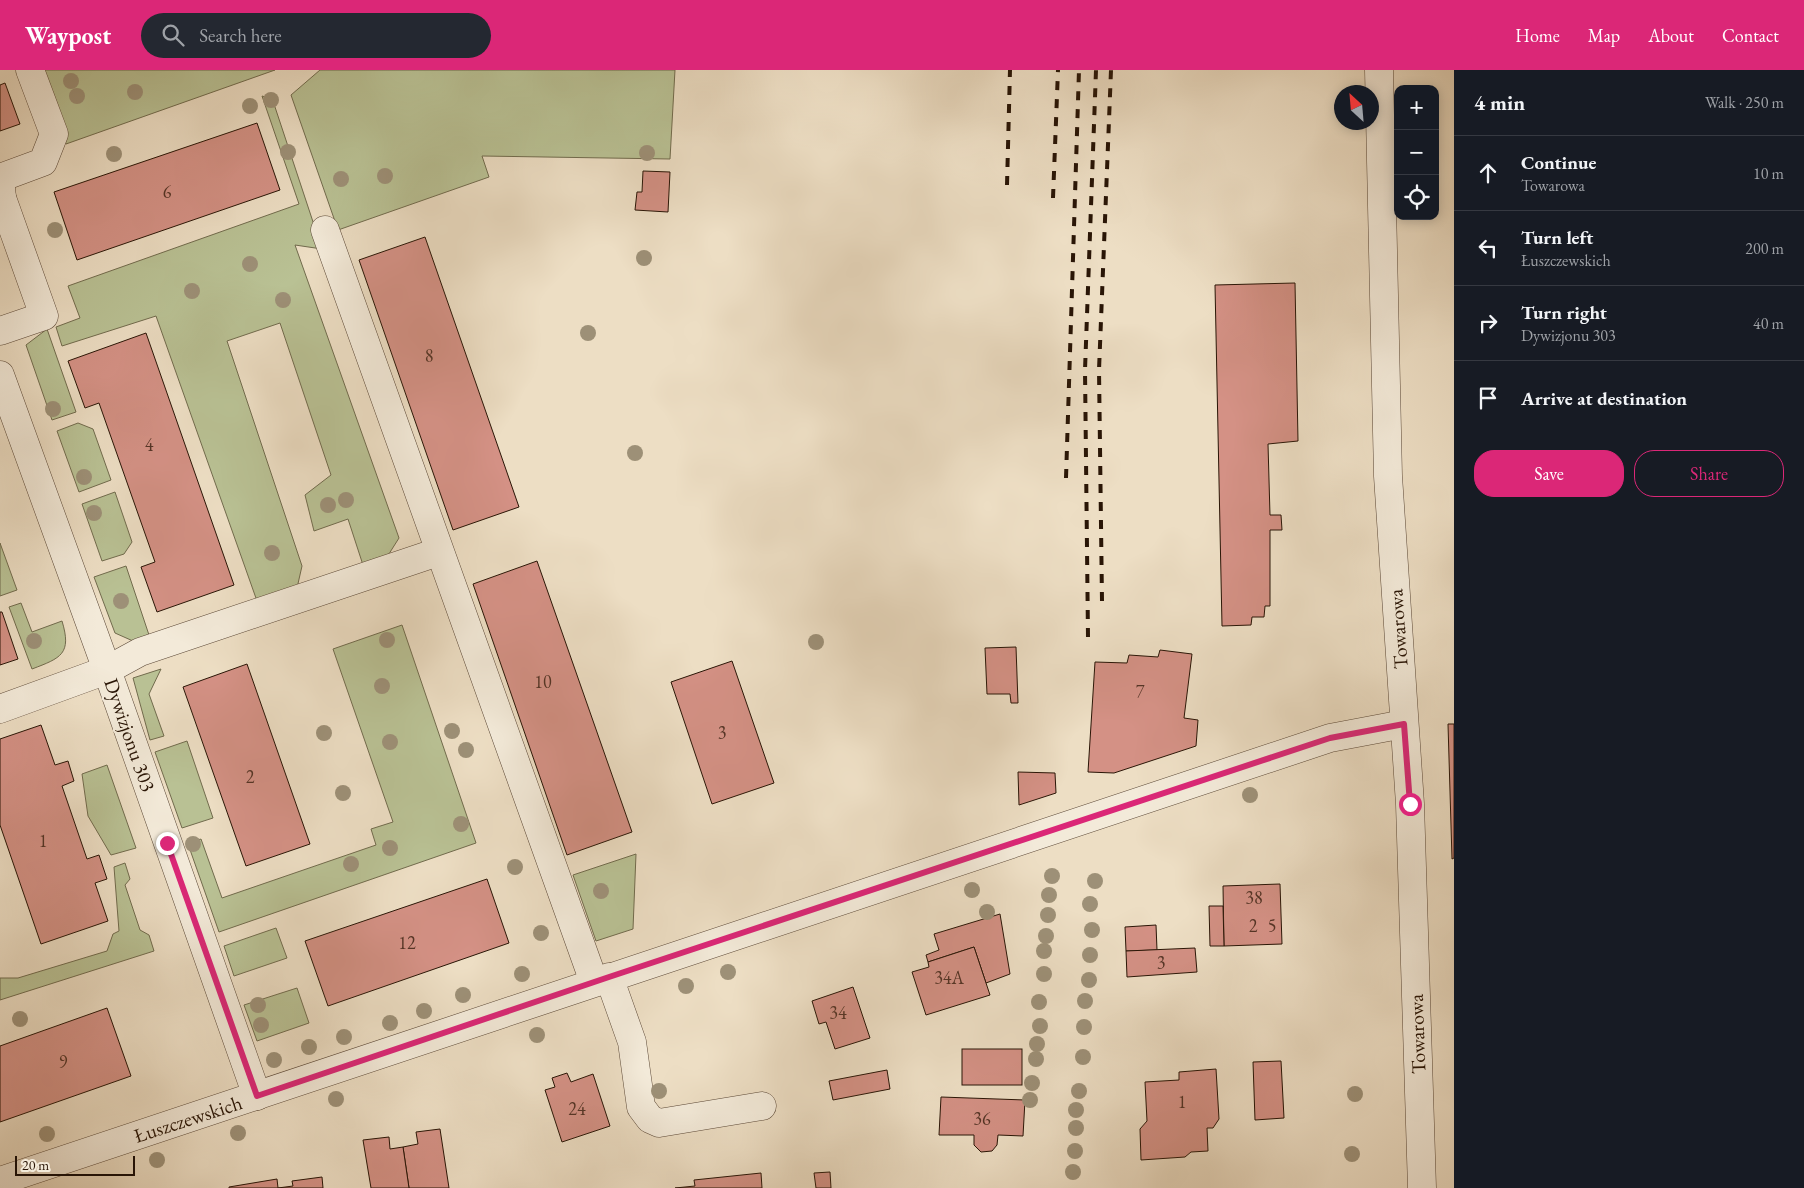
<!DOCTYPE html>
<html lang="en">
<head>
<meta charset="utf-8">
<style>
  :root { --surface:#171b24; --page:#242831; --text:#f1f3f6; --muted:#9ea1a6; --line:#363941; --accent:#db2777 }
  body { margin:0; font-family:"EB Garamond",serif; background:var(--page); color:var(--text) }
  .controls { position:absolute; right:15px; top:15px; display:grid; overflow:hidden; border-radius:10px; box-shadow:0 2px 12px #0003 }
  .controls button { width:45px; height:45px; display:grid; place-items:center; padding:0; border:0; border-bottom:1px solid var(--line); background:var(--surface); color:var(--text); font:25px sans-serif }
  .compass { position:absolute; left:1334px; top:15px; width:45px; height:45px; border-radius:50%; background:var(--surface); box-shadow:0 2px 12px #0003; rotate:334deg }
  .scale { position:absolute; left:15px; bottom:12px; width:120px; box-sizing:border-box; padding-left:5px; border:2px solid #291506; border-top:0; font-size:14px; line-height:18px; white-space:nowrap; color:#291506; -webkit-text-stroke:4px #f3ead9; paint-order:stroke }
  .stop { position:absolute; width:15px; height:15px; margin:-11px; border:4px solid #db2777; border-radius:50%; background:#fff }
  .stop.end { background:#db2777; border-color:#fff; box-shadow:0 1px 5px #0008 }
  .list { margin:0; padding:0; list-style:none }
  h2 { display:flex; justify-content:space-between; align-items:center; height:65px; margin:0; padding:0 20px; font-size:21px }
  h2 small { font-size:16px; font-weight:400; color:var(--muted) }
  .list li { display:grid; grid-template-columns:32px 1fr auto; gap:15px; align-items:center; box-sizing:border-box; height:75px; padding:0 20px; border-top:1px solid var(--line) }
  .list b { display:block; font-size:19px; white-space:nowrap }
  .list p { margin:0; font-size:16px; white-space:nowrap; color:var(--muted) }
  .list em { font-size:16px; font-style:normal; color:var(--muted) }
  .actions { display:flex; gap:10px; padding:15px 20px }
  .actions a { flex:1; padding:11px 0; border:1px solid var(--accent); border-radius:20px; text-align:center; font-size:18px; color:var(--accent) }
  .actions .main { background:var(--accent); color:#fff }
  .icon { flex:none; width:28px; height:28px; fill:none; stroke:currentColor; stroke-width:2; stroke-linecap:round; stroke-linejoin:round }
  .map { position:relative; flex:none; width:1454px; height:1118px; overflow:hidden }
  header { display:flex; align-items:center; gap:30px; box-sizing:border-box; height:70px; padding:0 25px; background:var(--accent); color:#fff }
  header strong { font-size:24px }
  nav { display:flex; gap:28px; margin-inline-start:auto; font-size:18px }
  .search { width:350px; height:45px; background:var(--page); display:flex; align-items:center; gap:12px; box-sizing:border-box; padding:0 18px; border-radius:28px; color:var(--muted); font-size:19px }
  main { display:flex }
  aside { flex:1; background:var(--surface) }
  .map>svg:first-child { display:block }
  .green { fill:#b9c194; stroke:#716b4d }
  .building { fill:#d49185; stroke:#291506 }
  .lines { fill:none; stroke-linecap:round; stroke-linejoin:round }
  .minor-casing { stroke:#5a4736; stroke-width:29 }
  .minor { stroke:#f3ead9; stroke-width:28 }
  .rail { stroke:#291506; stroke-width:4; stroke-dasharray:9 9; stroke-linecap:butt }
  .tree { fill:#9d9077 }
  .route { stroke:#db2777; stroke-width:6 }
  .labels { text-anchor:middle; dominant-baseline:central; stroke-width:4.5; stroke-linejoin:round; paint-order:stroke }
  .number-label { font-size:18px; fill:#543426 }
  .street-label { font-size:20px; fill:#291506; stroke:#f3ead9 }
</style>
</head>
<body>
<header>
<strong>Waypost</strong>
<div class="search"><svg class="icon" aria-label="search" viewBox="0 0 24 24"><circle cx="10" cy="10" r="6"/><path d="M15 15l6 6"/></svg>Search here</div>
<nav><a>Home</a><a>Map</a><a>About</a><a>Contact</a></nav>
</header>
<main>
<div class="map">
<svg width="1454" height="1118" viewBox="0 0 1454 1118">
  <rect width="100%" height="100%" fill="#eddec4"/>
  <filter id="stains"><feTurbulence type="fractalNoise" baseFrequency=".004" numOctaves="4"/><feColorMatrix values="0 0 0 0 .2 0 0 0 0 .09 0 0 0 0 .02 0 0 0 .5 -.17"/></filter>
  <radialGradient id="worn" r=".72"><stop offset=".6" stop-color="#630" stop-opacity="0"/><stop offset="1" stop-color="#630" stop-opacity=".3"/></radialGradient>
  <g class="green">
    <path d="M 38,0 L 275,0 L 66,74 Z"/>
    <path d="M 320,0 L 675,0 L 670,89 L 482,86 L 489,107 L 338,160 L 291,25 Z"/>
    <path d="M 262,26 L 269,28 L 274,34 L 322,179 L 295,175 L 399,468 L 387,487 L 363,495 L 348,449 L 314,461 L 305,425 L 331,405 L 280,253 L 227,271 L 302,496 L 297,518 L 257,531 L 156,246 L 62,276 L 56,257 L 80,248 L 68,216 L 299,134 Z"/>
    <path d="M 47,259 L 76,342 L 52,350 L 26,275 Z"/>
    <path d="M 78,353 L 93,359 L 111,410 L 79,422 L 57,361 Z"/>
    <path d="M 115,422 L 132,472 L 124,484 L 102,491 L 82,434 Z"/>
    <path d="M 0,473 L 17,520 L 0,526 Z"/>
    <path d="M 126,496 L 150,568 L 133,571 L 115,563 L 94,507 Z"/>
    <path d="M 21,533 L 32,562 L 62,551 C 72,584 61,588 32,599 L 9,537 Z"/>
    <path d="M 402,555 L 476,773 L 219,862 L 188,774 L 201,769 L 222,828 L 376,775 L 371,759 L 393,752 L 333,579 Z"/>
    <path d="M 161,599 L 149,624 L 164,666 L 150,670 L 133,608 Z"/>
    <path d="M 187,671 L 213,748 L 182,758 L 155,682 Z"/>
    <path d="M 107,695 L 136,778 L 111,785 L 88,746 L 82,704 Z"/>
    <path d="M 636,784 L 633,859 L 596,871 L 573,805 Z"/>
    <path d="M 125,793 L 130,809 L 125,815 L 140,860 L 149,865 L 154,881 L 0,930 L 0,908 L 18,908 L 107,881 L 113,864 L 119,861 L 114,797 Z"/>
    <path d="M 276,858 L 287,888 L 234,906 L 224,876 Z"/>
    <path d="M 297,918 L 309,953 L 257,971 L 244,935 Z"/>
  </g>
  <g class="building">
    <path d="M 5,13 L 20,54 L 0,61 L 0,15 Z"/>
    <path d="M 257,53 L 280,120 L 77,190 L 54,122 Z"/>
    <path d="M 643,101 L 670,102 L 668,142 L 635,140 L 637,122 L 642,122 Z"/>
    <path d="M 425,167 L 519,437 L 453,460 L 359,190 Z"/>
    <path d="M 1295,213 L 1298,371 L 1268,374 L 1270,445 L 1281,445 L 1282,460 L 1270,460 L 1270,536 L 1265,536 L 1264,547 L 1252,547 L 1251,555 L 1222,556 L 1215,215 Z"/>
    <path d="M 146,263 L 234,515 L 157,542 L 141,497 L 155,492 L 99,333 L 85,338 L 68,291 Z"/>
    <path d="M 537,491 L 632,762 L 567,785 L 473,514 Z"/>
    <path d="M 0,542 L 2,542 L 18,589 L 0,595 Z"/>
    <path d="M 1016,577 L 1018,633 L 1011,633 L 1010,624 L 987,624 L 985,578 Z"/>
    <path d="M 1160,580 L 1192,584 L 1184,648 L 1198,650 L 1196,676 L 1114,703 L 1088,702 L 1095,592 L 1127,593 L 1129,585 L 1158,587 Z"/>
    <path d="M 732,591 L 774,713 L 712,734 L 671,612 Z"/>
    <path d="M 247,594 L 310,774 L 246,796 L 183,617 Z"/>
    <path d="M 1448,654 L 1454,654 L 1454,788 L 1452,789 Z"/>
    <path d="M 41,655 L 55,695 L 68,691 L 74,711 L 62,716 L 87,789 L 99,785 L 107,809 L 95,813 L 108,851 L 41,874 L 0,755 L 0,669 Z"/>
    <path d="M 1018,702 L 1055,703 L 1056,723 L 1019,735 Z"/>
    <path d="M 487,809 L 509,873 L 328,936 L 305,871 Z"/>
    <path d="M 1280,814 L 1282,874 L 1224,876 L 1223,816 Z"/>
    <path d="M 1209,836 L 1223,836 L 1224,876 L 1210,876 Z"/>
    <path d="M 1000,844 L 1010,904 L 986,913 L 974,877 L 928,892 L 926,885 L 939,880 L 934,864 Z"/>
    <path d="M 1156,855 L 1157,880 L 1126,881 L 1125,857 Z"/>
    <path d="M 974,877 L 990,925 L 926,945 L 912,902 L 929,897 L 928,892 Z"/>
    <path d="M 1195,878 L 1197,902 L 1127,907 L 1126,881 Z"/>
    <path d="M 853,917 L 870,968 L 835,979 L 826,952 L 819,954 L 812,931 Z"/>
    <path d="M 107,938 L 131,1006 L 0,1052 L 0,976 Z"/>
    <rect x="962" y="979" width="60" height="36"/>
    <path d="M 1281,991 L 1284,1048 L 1255,1050 L 1253,992 Z"/>
    <path d="M 1216,999 L 1219,1049 L 1213,1058 L 1207,1058 L 1208,1081 L 1191,1082 L 1185,1087 L 1141,1090 L 1140,1059 L 1147,1051 L 1145,1012 L 1179,1010 L 1179,1002 Z"/>
    <path d="M 887,1000 L 890,1019 L 833,1030 L 829,1011 Z"/>
    <path d="M 567,1003 L 571,1012 L 593,1004 L 610,1056 L 562,1072 L 545,1020 L 555,1017 L 552,1008 Z"/>
    <path d="M 941,1027 L 1025,1030 L 1023,1066 L 998,1065 L 997,1075 L 992,1081 L 981,1082 L 974,1075 L 974,1065 L 939,1065 Z"/>
    <path d="M 440,1059 L 449,1118 L 409,1118 L 403,1077 L 418,1074 L 416,1062 Z"/>
    <path d="M 389,1067 L 390,1079 L 403,1077 L 409,1118 L 371,1118 L 363,1070 Z"/>
    <path d="M 830,1102 L 831,1118 L 816,1118 L 814,1103 Z"/>
    <path d="M 761,1103 L 762,1118 L 675,1118 L 695,1116 L 694,1110 Z"/>
    <path d="M 322,1107 L 323,1118 L 229,1118 L 229,1117 L 277,1109 L 278,1118 L 293,1116 L 292,1111 Z"/>
  </g>
  <g class="lines">
    <g class="minor-casing">
      <g id="minor">
        <path d="M 1379,0 L 1388,406 L 1410,734 L 1422,1118"/>
        <path d="M 2,128 L 0,108 L 43,92 L 54,64 L 30,0"/>
        <path d="M 0,129 L 2,128 L 44,246 L 0,261"/>
        <path d="M 325,160 L 594,912"/>
        <path d="M 0,305 L 107,600 L 257,1026"/>
        <path d="M 0,639 L 107,600 L 140,582 L 438,482"/>
        <path d="M 609,907 L 632,972 L 641,1037 L 650,1049 L 659,1053 L 762,1036"/>
        <path d="M 0,1111 L 1330,668 L 1404,654"/>
      </g>
    </g>
    <use href="#minor" class="minor"/>
    <g class="rail">
      <path d="M 1007,115 L 1010,0"/>
      <path d="M 1053,128 L 1058,0"/>
      <path d="M 1066,408 L 1079,0"/>
      <path d="M 1102,531 L 1099,300 L 1111,0"/>
      <path d="M 1088,567 L 1085,300 L 1096,0"/>
    </g>
  </g>
  <g class="tree">
    <circle cx="71" cy="11" r="8"/>
    <circle cx="135" cy="22" r="8"/>
    <circle cx="77" cy="26" r="8"/>
    <circle cx="271" cy="30" r="8"/>
    <circle cx="250" cy="36" r="8"/>
    <circle cx="288" cy="82" r="8"/>
    <circle cx="647" cy="83" r="8"/>
    <circle cx="114" cy="84" r="8"/>
    <circle cx="385" cy="106" r="8"/>
    <circle cx="341" cy="109" r="8"/>
    <circle cx="55" cy="160" r="8"/>
    <circle cx="644" cy="188" r="8"/>
    <circle cx="250" cy="194" r="8"/>
    <circle cx="192" cy="221" r="8"/>
    <circle cx="283" cy="230" r="8"/>
    <circle cx="588" cy="263" r="8"/>
    <circle cx="53" cy="339" r="8"/>
    <circle cx="635" cy="383" r="8"/>
    <circle cx="84" cy="407" r="8"/>
    <circle cx="346" cy="430" r="8"/>
    <circle cx="328" cy="435" r="8"/>
    <circle cx="94" cy="443" r="8"/>
    <circle cx="272" cy="483" r="8"/>
    <circle cx="121" cy="531" r="8"/>
    <circle cx="387" cy="570" r="8"/>
    <circle cx="34" cy="571" r="8"/>
    <circle cx="816" cy="572" r="8"/>
    <circle cx="382" cy="616" r="8"/>
    <circle cx="452" cy="661" r="8"/>
    <circle cx="324" cy="663" r="8"/>
    <circle cx="390" cy="672" r="8"/>
    <circle cx="466" cy="680" r="8"/>
    <circle cx="343" cy="723" r="8"/>
    <circle cx="1250" cy="725" r="8"/>
    <circle cx="461" cy="754" r="8"/>
    <circle cx="193" cy="774" r="8"/>
    <circle cx="390" cy="778" r="8"/>
    <circle cx="351" cy="794" r="8"/>
    <circle cx="515" cy="797" r="8"/>
    <circle cx="1052" cy="806" r="8"/>
    <circle cx="1095" cy="811" r="8"/>
    <circle cx="972" cy="820" r="8"/>
    <circle cx="601" cy="821" r="8"/>
    <circle cx="1049" cy="825" r="8"/>
    <circle cx="1090" cy="834" r="8"/>
    <circle cx="987" cy="842" r="8"/>
    <circle cx="1048" cy="845" r="8"/>
    <circle cx="1092" cy="860" r="8"/>
    <circle cx="541" cy="863" r="8"/>
    <circle cx="1046" cy="866" r="8"/>
    <circle cx="1044" cy="881" r="8"/>
    <circle cx="1090" cy="885" r="8"/>
    <circle cx="728" cy="902" r="8"/>
    <circle cx="522" cy="904" r="8"/>
    <circle cx="1044" cy="904" r="8"/>
    <circle cx="1089" cy="910" r="8"/>
    <circle cx="686" cy="916" r="8"/>
    <circle cx="463" cy="925" r="8"/>
    <circle cx="1085" cy="931" r="8"/>
    <circle cx="1039" cy="932" r="8"/>
    <circle cx="258" cy="935" r="8"/>
    <circle cx="424" cy="941" r="8"/>
    <circle cx="20" cy="949" r="8"/>
    <circle cx="390" cy="953" r="8"/>
    <circle cx="261" cy="955" r="8"/>
    <circle cx="1040" cy="956" r="8"/>
    <circle cx="1084" cy="957" r="8"/>
    <circle cx="537" cy="965" r="8"/>
    <circle cx="344" cy="967" r="8"/>
    <circle cx="1037" cy="974" r="8"/>
    <circle cx="309" cy="977" r="8"/>
    <circle cx="1083" cy="987" r="8"/>
    <circle cx="1036" cy="989" r="8"/>
    <circle cx="274" cy="990" r="8"/>
    <circle cx="1032" cy="1013" r="8"/>
    <circle cx="659" cy="1021" r="8"/>
    <circle cx="1079" cy="1021" r="8"/>
    <circle cx="1355" cy="1024" r="8"/>
    <circle cx="336" cy="1029" r="8"/>
    <circle cx="1030" cy="1030" r="8"/>
    <circle cx="1076" cy="1040" r="8"/>
    <circle cx="1076" cy="1058" r="8"/>
    <circle cx="238" cy="1063" r="8"/>
    <circle cx="47" cy="1064" r="8"/>
    <circle cx="1075" cy="1081" r="8"/>
    <circle cx="1352" cy="1084" r="8"/>
    <circle cx="157" cy="1090" r="8"/>
    <circle cx="1073" cy="1102" r="8"/>
  </g>
  <g class="lines">
    <path class="route" d="M 167,773 L 257,1026 L 609,907 L 1330,668 L 1404,654 L 1410,734"/>
  </g>
  <g class="labels">
    <g class="number-label">
      <text x="167" y="121">6</text>
      <text x="429" y="285">8</text>
      <text x="149" y="374">4</text>
      <text x="543" y="611">10</text>
      <text x="1140" y="621">7</text>
      <text x="722" y="662">3</text>
      <text x="250" y="706">2</text>
      <text x="43" y="770">1</text>
      <text x="1254" y="827">38</text>
      <text x="1253" y="855">2</text>
      <text x="1272" y="855">5</text>
      <text x="407" y="872">12</text>
      <text x="1161" y="892">3</text>
      <text x="949" y="907">34A</text>
      <text x="838" y="942">34</text>
      <text x="63" y="991">9</text>
      <text x="1182" y="1031">1</text>
      <text x="577" y="1038">24</text>
      <text x="982" y="1048">36</text>
    </g>
    <g class="street-label">
      <text transform="translate(1398 559) rotate(-94)">Towarowa</text>
      <text transform="translate(130 665) rotate(71)">Dywizjonu 303</text>
      <text transform="translate(1417 964) rotate(-92)">Towarowa</text>
      <text transform="translate(188 1049) rotate(-18)">Łuszczewskich</text>
    </g>
  </g>
  <rect width="100%" height="100%" filter="url(#stains)"/>
  <rect width="100%" height="100%" fill="url(#worn)"/>
</svg>
<div class="controls">
<button>+</button>
<button>−</button>
<button><svg class="icon" aria-label="locate" viewBox="0 0 24 24"><circle cx="12" cy="12" r="6"/><path d="M12 2v4M12 18v4M2 12h4M18 12h4"/></svg></button>
</div>
<svg class="compass" viewBox="-18 -18 36 36"><path d="M0-13l5 13h-10z" fill="#e53935"/><path d="M0 13l5-13h-10z" fill="#9ea1a6"/></svg>
<div class="scale">20 m</div>
<div class="stop" style="left:1410px;top:734px"></div>
<div class="stop end" style="left:167px;top:773px"></div>
</div>
<aside>
<h2>4 min<small>Walk · 250 m</small></h2>
<ul class="list">
<li><svg class="icon" aria-label="ahead" viewBox="0 0 24 24"><path d="M12 20V5M6 11l6-6 6 6"/></svg><div><b>Continue</b><p>Towarowa</p></div><em>10 m</em></li>
<li><svg class="icon" aria-label="left" viewBox="0 0 24 24"><path d="M17 20v-9H6M10 6l-5 5 5 5"/></svg><div><b>Turn left</b><p>Łuszczewskich</p></div><em>200 m</em></li>
<li><svg class="icon" aria-label="right" viewBox="0 0 24 24"><path d="M7 20v-9h11M14 6l5 5-5 5"/></svg><div><b>Turn right</b><p>Dywizjonu 303</p></div><em>40 m</em></li>
<li><svg class="icon" aria-label="arrive" viewBox="0 0 24 24"><path d="M6 21V4h12l-3 4 3 4H6"/></svg><div><b>Arrive at destination</b></div></li>
</ul>
<div class="actions"><a class="main">Save</a><a>Share</a></div>
</aside>
</main>
</body>
</html>
